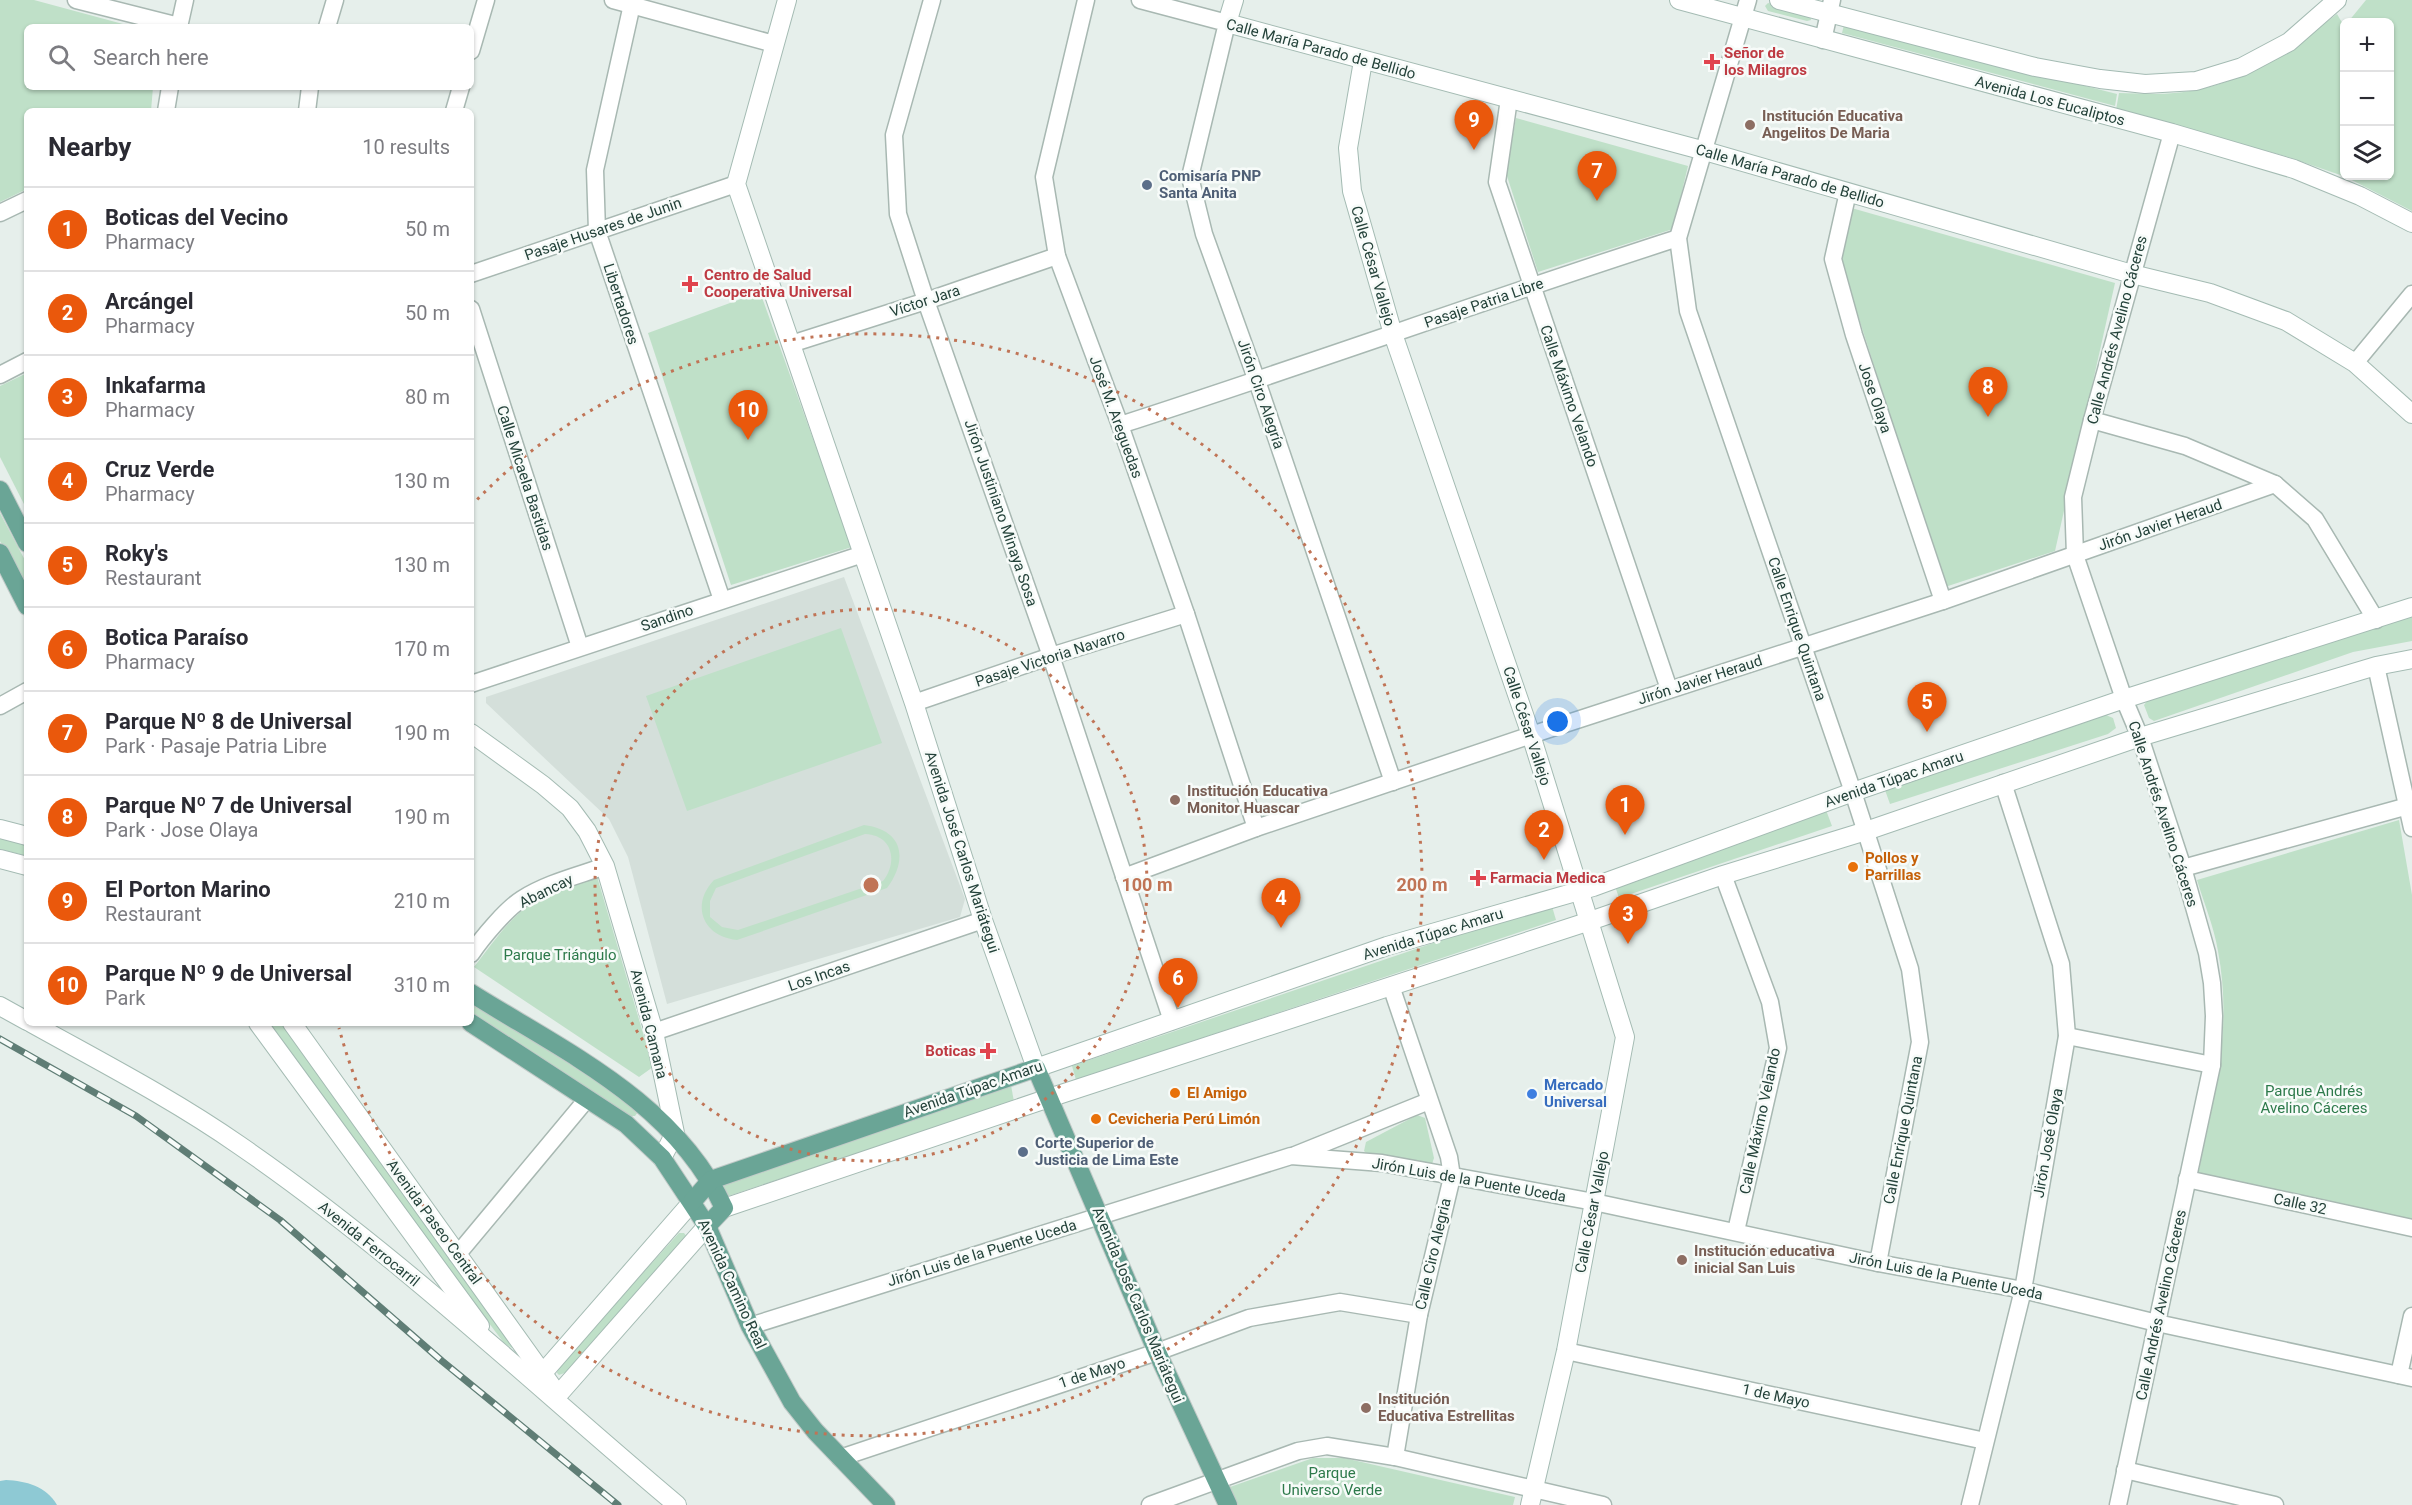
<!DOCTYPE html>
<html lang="en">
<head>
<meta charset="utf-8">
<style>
  :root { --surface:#fff; --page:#f2f2f3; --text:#2b2b33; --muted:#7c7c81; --line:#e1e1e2; --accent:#ea580c }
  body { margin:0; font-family:Roboto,sans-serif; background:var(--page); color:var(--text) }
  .controls { position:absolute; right:18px; top:18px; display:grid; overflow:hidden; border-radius:9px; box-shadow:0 2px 4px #0004 }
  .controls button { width:54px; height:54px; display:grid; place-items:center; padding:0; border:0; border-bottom:2px solid var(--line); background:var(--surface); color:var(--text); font:30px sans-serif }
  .you { position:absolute; left:1558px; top:722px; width:21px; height:21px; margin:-15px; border:4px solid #fff; border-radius:50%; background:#1a73e8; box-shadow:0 0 0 9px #1a73e833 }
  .badge { display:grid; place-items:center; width:39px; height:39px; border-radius:50%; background:var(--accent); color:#fff; font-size:20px; font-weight:700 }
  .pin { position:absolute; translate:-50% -50px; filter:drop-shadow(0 2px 3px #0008) }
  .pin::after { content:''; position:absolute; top:32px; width:21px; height:18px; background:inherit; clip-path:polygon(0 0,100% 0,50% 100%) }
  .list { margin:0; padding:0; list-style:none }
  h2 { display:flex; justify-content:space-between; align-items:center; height:78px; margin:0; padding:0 24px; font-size:26px }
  h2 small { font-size:20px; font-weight:400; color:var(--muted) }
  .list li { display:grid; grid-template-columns:39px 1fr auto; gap:18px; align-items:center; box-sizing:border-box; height:84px; padding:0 24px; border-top:2px solid var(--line) }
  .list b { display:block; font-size:22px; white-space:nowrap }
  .list p { margin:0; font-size:20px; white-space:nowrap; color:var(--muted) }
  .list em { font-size:20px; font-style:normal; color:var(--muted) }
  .icon { flex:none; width:33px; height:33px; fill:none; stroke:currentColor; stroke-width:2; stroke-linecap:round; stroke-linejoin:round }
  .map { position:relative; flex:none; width:2412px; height:1505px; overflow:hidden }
  .search { position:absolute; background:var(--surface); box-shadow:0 2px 4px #0004; left:24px; top:24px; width:450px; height:66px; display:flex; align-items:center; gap:15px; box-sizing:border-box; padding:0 21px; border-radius:9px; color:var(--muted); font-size:22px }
  .panel { position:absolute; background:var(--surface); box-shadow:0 2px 4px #0004; left:24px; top:108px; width:450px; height:918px; border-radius:9px }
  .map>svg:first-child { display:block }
  .built { fill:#d4dfda }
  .green { fill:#bfe0c8; fill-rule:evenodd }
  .water { fill:#8ec9d4 }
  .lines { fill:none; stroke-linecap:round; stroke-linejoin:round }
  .street-casing { stroke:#a8b8b2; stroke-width:19 }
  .secondary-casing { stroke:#a4bbb3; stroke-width:20 }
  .primary-casing { stroke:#c2cac8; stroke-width:20 }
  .street { stroke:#fff; stroke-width:16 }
  .secondary { stroke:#fff; stroke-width:18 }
  .primary { stroke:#6aa596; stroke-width:18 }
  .rail-casing { stroke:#5f7d75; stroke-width:7 }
  .rail { stroke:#f7fbf9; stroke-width:4.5; stroke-dasharray:14; stroke-linecap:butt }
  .ring { fill:none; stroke:#c07456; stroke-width:3; stroke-dasharray:3 6 }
  .health-dot { fill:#e0444e; stroke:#f7fbf9; stroke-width:2 }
  .education-dot { fill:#8d6e63; stroke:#f7fbf9; stroke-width:2 }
  .service-dot { fill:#5c6f8a; stroke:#f7fbf9; stroke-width:2 }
  .food-dot { fill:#e8710a; stroke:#f7fbf9; stroke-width:2 }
  .shop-dot { fill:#3f7fe0; stroke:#f7fbf9; stroke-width:2 }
  .labels { text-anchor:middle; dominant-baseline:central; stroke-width:5; stroke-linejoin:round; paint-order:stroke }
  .street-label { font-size:15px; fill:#24423a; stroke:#f7fbf9 }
  .health-label { font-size:15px; font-weight:bold; fill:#be3a42; stroke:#f7fbf9; text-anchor:start }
  .education-label { font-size:15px; font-weight:bold; fill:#785e54; stroke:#f7fbf9; text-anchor:start }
  .service-label { font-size:15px; font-weight:bold; fill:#4e5e75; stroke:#f7fbf9; text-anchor:start }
  .food-label { font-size:15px; font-weight:bold; fill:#c56008; stroke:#f7fbf9; text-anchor:start }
  .park-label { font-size:15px; fill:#2d7a4b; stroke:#f7fbf9 }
  .shop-label { font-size:15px; font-weight:bold; fill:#366cbe; stroke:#f7fbf9; text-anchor:start }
  .centre { fill:#c07456; stroke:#f7fbf9; stroke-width:3 }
  .ring-label { font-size:18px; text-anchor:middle; font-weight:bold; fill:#c07456; stroke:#f7fbf9; stroke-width:5; stroke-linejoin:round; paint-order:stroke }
</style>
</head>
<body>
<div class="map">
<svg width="2412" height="1505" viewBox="0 0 2412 1505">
  <rect width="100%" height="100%" fill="#e6efeb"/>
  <path class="built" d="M 844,577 L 965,899 L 960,917 L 667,1004 L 628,857 L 609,819 L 486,703 L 486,697 Z"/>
  <g class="green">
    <path d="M 0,0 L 34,0 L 134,27 L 27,27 L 27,87 L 153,87 L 151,111 L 27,111 L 27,189 L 0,202 Z"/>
    <path d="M 2366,0 L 2412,0 L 2412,211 L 2346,177 L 2285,156 L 2116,110 L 2119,93 C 2137,93 2156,95 2174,93 C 2239,88 2287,52 2337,14 L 2344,26 L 2344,176 L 2390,176 L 2390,22 L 2348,22 Z"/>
    <path d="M 1768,3 L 1810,15 L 1811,20 L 1807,21 L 1768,11 L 1765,6 Z"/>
    <path d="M 1844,25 L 2117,94 L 2115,106 L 1842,33 Z"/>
    <path d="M 1516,118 L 1688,166 L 1673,229 L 1538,272 L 1506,173 Z"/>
    <path d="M 1848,207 L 2115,283 L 2055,551 L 1945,587 L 1837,250 Z"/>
    <path d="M 760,292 L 852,547 L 731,585 L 648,333 Z"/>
    <path d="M 27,373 L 27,510 L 0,457 L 0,386 Z"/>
    <path d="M 0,513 L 27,564 L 27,594 L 0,541 Z"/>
    <path d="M 2412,615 L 2412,641 L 2353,652 L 2154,721 L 2149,718 L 2144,705 L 2148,700 Z"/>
    <path d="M 841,628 L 882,743 L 687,811 L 646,696 Z"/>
    <path d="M 2106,715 L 2113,718 L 2116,728 L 2108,734 L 1890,804 L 1885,790 Z"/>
    <path d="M 1826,810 L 1832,826 L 1619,898 L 1614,883 Z"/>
    <path d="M 2399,820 L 2412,895 L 2412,1222 L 2198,1175 C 2214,1096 2233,1032 2218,951 C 2214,927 2204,903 2197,880 Z"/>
    <path d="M 864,825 C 904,830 908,860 887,888 L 737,940 C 703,937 690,905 714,880 ZM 865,834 C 893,835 898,862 883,881 L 738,930 L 722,927 L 710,917 L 710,901 L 716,888 Z"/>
    <path d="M 0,836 L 27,843 L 27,856 L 0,849 Z"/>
    <path d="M 596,873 L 653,1067 L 639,1077 L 474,967 C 490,947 504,925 524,909 C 545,892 571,883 596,873 Z"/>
    <path d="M 1551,903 L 1556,920 L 1076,1080 L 1072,1066 Z"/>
    <path d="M 471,1001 L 636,1107 L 638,1112 L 635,1116 L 629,1116 L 471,1014 Z"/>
    <path d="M 270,1023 L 286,1023 L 516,1344 L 512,1348 L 504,1343 L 438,1256 Z"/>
    <path d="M 1011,1085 L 1014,1102 L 728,1196 L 722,1193 L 719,1186 Z"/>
    <path d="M 1417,1115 L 1425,1118 L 1434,1158 L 1432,1164 L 1367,1154 L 1364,1151 L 1366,1142 Z"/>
    <path d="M 679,1233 L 684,1233 L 687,1237 L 567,1372 L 559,1375 L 557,1373 L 558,1367 Z"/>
    <path d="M 1313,1458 L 1344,1458 L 1515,1497 L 1513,1505 L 1238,1505 L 1230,1487 Z"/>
  </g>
  <path class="water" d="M 6,1480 C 26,1481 46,1486 57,1505 L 0,1505 L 0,1481 Z"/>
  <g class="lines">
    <g class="street-casing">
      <g id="street">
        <path d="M 76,0 L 179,26"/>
        <path d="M 613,0 L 774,44"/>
        <path d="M 633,0 L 595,170 L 597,231 L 722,600"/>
        <path d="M 932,0 L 894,135 L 898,214 L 926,301 L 1051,656 L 1172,1021"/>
        <path d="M 1086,0 L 1044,177 L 1057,256 L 1120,425 L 1186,614 L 1256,828"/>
        <path d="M 1140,0 L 1227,23 L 1190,177 L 1204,234 L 1257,381 L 1393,782"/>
        <path d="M 1748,0 L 1678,238 L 1688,311 L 1853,792 L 1910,969 L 1920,1042 L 1878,1263"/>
        <path d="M 179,27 L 185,0"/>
        <path d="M 327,27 L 335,0"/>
        <path d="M 1823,40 L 1832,0"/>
        <path d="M 471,51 L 486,0"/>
        <path d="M 1509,99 L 1497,182 L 1669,689"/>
        <path d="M 166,111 L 170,87"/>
        <path d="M 307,111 L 310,87"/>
        <path d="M 454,111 L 461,87"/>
        <path d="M 1848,192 L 1833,259 L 1854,335 L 1943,601"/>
        <path d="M 0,213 L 27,200"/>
        <path d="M 471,274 L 736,184"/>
        <path d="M 471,309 L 580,647"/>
        <path d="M 791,344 L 926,301 L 1057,256"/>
        <path d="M 2355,363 L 2412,294"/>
        <path d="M 0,375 L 27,361"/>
        <path d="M 2092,420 L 2185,446 L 2275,484 L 2315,519 L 2376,620"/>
        <path d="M 1120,425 C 1307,365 1491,298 1678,238"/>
        <path d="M 2376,666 L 2412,828"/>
        <path d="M 471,684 L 863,554"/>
        <path d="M 914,703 L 1051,656 L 1186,614"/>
        <path d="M 0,706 L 27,691"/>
        <path d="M 2183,868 L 2408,806"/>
        <path d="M 1723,875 L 1770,1002 L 1778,1048 L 1736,1231"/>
        <path d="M 1124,877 L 1256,828 L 1531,735 L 1943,601 L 2275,484"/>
        <path d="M 471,954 C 482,938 506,909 522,899 C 547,883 577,876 605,866"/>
        <path d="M 1391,986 L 1449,1157 L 1452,1177 L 1419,1315 L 1395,1457"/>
        <path d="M 654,1032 L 983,920"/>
        <path d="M 2067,1036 L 2212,1065"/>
        <path d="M 1295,1155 L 1429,1101"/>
        <path d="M 2187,1179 L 2412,1228"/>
        <path d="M 457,1255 L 587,1099"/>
        <path d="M 750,1326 L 1291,1156 L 1382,1163 L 1594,1202 L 1878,1263 L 2023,1290 L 2157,1323 L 2412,1378"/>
        <path d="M 1566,1351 L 1985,1441"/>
        <path d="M 2399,1375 L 2412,1316"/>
        <path d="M 840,1458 L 1157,1352 L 1249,1318 L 1340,1302 L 1419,1315"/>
        <path d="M 2125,1470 L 2275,1505"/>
        <path d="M 1150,1505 L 1298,1451 L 1327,1446 L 1395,1457 L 1603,1505"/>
        <path d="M 1970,1505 L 2023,1290 L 2067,1036 L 2061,964 L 2003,783"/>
        <path d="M 2118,1505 L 2212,1065 L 2214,1016 L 2212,983 L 2207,953 L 2183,868 L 2140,737 L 2124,699 L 2075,555 L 2073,497 L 2092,420 L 2172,133"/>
      </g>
    </g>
    <g class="secondary-casing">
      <g id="secondary">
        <path d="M 787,0 L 736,184 L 914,703 L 983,920 L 1036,1068 L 1387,946 L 1593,887 L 1853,792 L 2124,699 L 2412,607"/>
        <path d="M 1234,0 L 1227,23 L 1705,151 L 2132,274 L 2210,293 L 2286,321 L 2355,363 L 2412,414"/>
        <path d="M 1679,0 L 2172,133 L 2294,169 L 2360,196 L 2412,223"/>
        <path d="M 1779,0 L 2035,67 L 2100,79 L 2145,84 L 2196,81 L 2242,67 L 2289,42 L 2337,0"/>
        <path d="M 1363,61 L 1348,148 L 1352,191 L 1393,334 L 1531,735 L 1625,1037 L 1566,1351 L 1530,1505"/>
        <path d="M 471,733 L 543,785 L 570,808 L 587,831 L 605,866 L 654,1032 L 675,1133 L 662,1158"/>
        <path d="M 0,829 L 27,836"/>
        <path d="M 0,859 L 27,866"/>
        <path d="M 0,1006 L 27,1021"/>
        <path d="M 31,1023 C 101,1062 173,1099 239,1145 C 395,1252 533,1384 677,1505"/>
        <path d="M 258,1023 L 480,1326"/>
        <path d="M 292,1023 L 556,1392"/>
        <path d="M 724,1208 L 1049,1098 L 1590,921 L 1723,875 L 1866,831 L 2140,737 L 2376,666 L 2412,659"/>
        <path d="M 535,1382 L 692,1202"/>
        <path d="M 558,1395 L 707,1226"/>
      </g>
    </g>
    <g class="primary-casing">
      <g id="primary">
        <path d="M 0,490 L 27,543"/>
        <path d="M 0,553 L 27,606"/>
        <path d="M 471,993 C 565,1052 675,1102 724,1208 L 707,1226"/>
        <path d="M 471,1023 L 626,1124 L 662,1158 L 707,1226 L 750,1326 L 792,1402 L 815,1431 L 886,1505"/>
        <path d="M 692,1202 L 711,1180 L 1036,1068 L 1157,1352 L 1228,1505"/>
      </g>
    </g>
    <use href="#street" class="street"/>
    <use href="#secondary" class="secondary"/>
    <use href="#primary" class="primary"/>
    <g class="rail-casing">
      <path id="rail" d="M 0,1039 L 136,1116 L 280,1220 L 442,1361 L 618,1505"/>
    </g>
    <use href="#rail" class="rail"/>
  </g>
  <g class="ring">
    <circle cx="871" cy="885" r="276"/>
    <path d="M471 506A551 551 0 1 1 339 1028"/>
  </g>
  <g class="health-dot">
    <path d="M1709 53h6v6h6v6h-6v6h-6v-6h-6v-6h6z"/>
    <path d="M687 275h6v6h6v6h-6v6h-6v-6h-6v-6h6z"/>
    <path d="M1475 869h6v6h6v6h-6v6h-6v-6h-6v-6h6z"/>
    <path d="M985 1042h6v6h6v6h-6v6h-6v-6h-6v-6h6z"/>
  </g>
  <g class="education-dot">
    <circle cx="1750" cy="125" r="6"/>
    <circle cx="1175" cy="800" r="6"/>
    <circle cx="1682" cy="1260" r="6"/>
    <circle cx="1366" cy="1408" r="6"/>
  </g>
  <g class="service-dot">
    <circle cx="1147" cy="185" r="6"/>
    <circle cx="1023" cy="1152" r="6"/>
  </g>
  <g class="food-dot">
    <circle cx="1853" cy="867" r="6"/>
    <circle cx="1175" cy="1093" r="6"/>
    <circle cx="1096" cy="1119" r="6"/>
  </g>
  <circle class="shop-dot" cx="1532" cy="1094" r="6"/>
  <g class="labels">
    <g class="street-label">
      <text transform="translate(1321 49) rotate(15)">Calle María Parado de Bellido</text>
      <text transform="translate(2050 101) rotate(15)">Avenida Los Eucaliptos</text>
      <text transform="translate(1790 176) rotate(16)">Calle María Parado de Bellido</text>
      <text transform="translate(603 229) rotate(-19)">Pasaje Husares de Junin</text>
      <text transform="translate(1373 266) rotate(74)">Calle César Vallejo</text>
      <text transform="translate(925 301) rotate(-18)">Víctor Jara</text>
      <text transform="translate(1484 303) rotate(-19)">Pasaje Patria Libre</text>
      <text transform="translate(621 304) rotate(72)">Libertadores</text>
      <text transform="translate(2117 330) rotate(-75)">Calle Andrés Avelino Cáceres</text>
      <text transform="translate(1261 394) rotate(71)">Jirón Ciro Alegría</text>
      <text transform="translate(1569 396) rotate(71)">Calle Máximo Velando</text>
      <text transform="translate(1875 398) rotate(71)">Jose Olaya</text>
      <text transform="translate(1116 417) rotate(70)">José M. Areguedas</text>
      <text transform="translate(525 478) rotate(72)">Calle Micaela Bastidas</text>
      <text transform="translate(1001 513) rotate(71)">Jirón Justiniano Minaya Sosa</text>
      <text transform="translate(2160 525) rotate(-19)">Jirón Javier Heraud</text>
      <text transform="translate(667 618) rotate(-19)">Sandino</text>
      <text transform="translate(1797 629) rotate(71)">Calle Enrique Quintana</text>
      <text transform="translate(1050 658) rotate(-18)">Pasaje Victoria Navarro</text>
      <text transform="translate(1700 680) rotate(-18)">Jirón Javier Heraud</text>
      <text transform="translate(1527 726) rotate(72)">Calle César Vallejo</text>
      <text transform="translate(1894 779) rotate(-19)">Avenida Túpac Amaru</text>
      <text transform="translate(2163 814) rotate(72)">Calle Andrés Avelino Cáceres</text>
      <text transform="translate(962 852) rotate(72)">Avenida José Carlos Mariátegui</text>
      <text transform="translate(546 891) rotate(-26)">Abancay</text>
      <text transform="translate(1433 934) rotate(-17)">Avenida Túpac Amaru</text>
      <text transform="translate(819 976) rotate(-19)">Los Incas</text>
      <text transform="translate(649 1024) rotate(76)">Avenida Camana</text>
      <text transform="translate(973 1089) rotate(-19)">Avenida Túpac Amaru</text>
      <text transform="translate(1760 1121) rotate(-78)">Calle Máximo Velando</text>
      <text transform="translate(1903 1130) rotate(-79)">Calle Enrique Quintana</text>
      <text transform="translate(2048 1143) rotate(-80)">Jirón José Olaya</text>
      <text transform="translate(1469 1180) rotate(10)">Jirón Luis de la Puente Uceda</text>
      <text transform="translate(2300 1204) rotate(12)">Calle 32</text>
      <text transform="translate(1592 1212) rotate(-79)">Calle César Vallejo</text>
      <text transform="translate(434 1222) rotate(54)">Avenida Paseo Central</text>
      <text transform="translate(369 1244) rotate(39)">Avenida Ferrocarril</text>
      <text transform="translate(982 1253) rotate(-17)">Jirón Luis de la Puente Uceda</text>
      <text transform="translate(1433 1254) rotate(-77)">Calle Ciro Alegria</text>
      <text transform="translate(1946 1276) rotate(11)">Jirón Luis de la Puente Uceda</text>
      <text transform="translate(732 1284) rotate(65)">Avenida Camino Real</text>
      <text transform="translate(1138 1305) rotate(67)">Avenida José Carlos Mariátegui</text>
      <text transform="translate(2161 1305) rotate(-78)">Calle Andrés Avelino Cáceres</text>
      <text transform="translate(1092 1373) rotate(-18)">1 de Mayo</text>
      <text transform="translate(1776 1396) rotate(12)">1 de Mayo</text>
    </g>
    <g class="health-label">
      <text x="1724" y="53">Señor de<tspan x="1724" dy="17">los Milagros</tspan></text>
      <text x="704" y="275">Centro de Salud<tspan x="704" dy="17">Cooperativa Universal</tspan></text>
      <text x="1490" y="878">Farmacia Medica</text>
      <text x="976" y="1051" text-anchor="end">Boticas</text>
    </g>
    <g class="education-label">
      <text x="1762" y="116">Institución Educativa<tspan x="1762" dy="17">Angelitos De Maria</tspan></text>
      <text x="1187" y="791">Institución Educativa<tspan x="1187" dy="17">Monitor Huascar</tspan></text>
      <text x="1694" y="1251">Institución educativa<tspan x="1694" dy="17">inicial San Luis</tspan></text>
      <text x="1378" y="1399">Institución<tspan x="1378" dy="17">Educativa Estrellitas</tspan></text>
    </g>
    <g class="service-label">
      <text x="1159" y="176">Comisaría PNP<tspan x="1159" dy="17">Santa Anita</tspan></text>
      <text x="1035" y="1143">Corte Superior de<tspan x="1035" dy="17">Justicia de Lima Este</tspan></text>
    </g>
    <g class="food-label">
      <text x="1865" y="858">Pollos y<tspan x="1865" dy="17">Parrillas</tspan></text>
      <text x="1187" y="1093">El Amigo</text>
      <text x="1108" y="1119">Cevicheria Perú Limón</text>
    </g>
    <g class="park-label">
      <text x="560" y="955">Parque Triángulo</text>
      <text x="2314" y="1091">Parque Andrés<tspan x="2314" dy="17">Avelino Cáceres</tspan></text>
      <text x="1332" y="1473">Parque<tspan x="1332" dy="17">Universo Verde</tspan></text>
    </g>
    <g class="shop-label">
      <text x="1544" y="1085">Mercado<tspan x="1544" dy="17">Universal</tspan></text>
    </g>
  </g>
  <circle cx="871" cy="885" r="9" class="centre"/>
  <g class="ring-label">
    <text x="1147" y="891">100 m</text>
    <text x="1422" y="891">200 m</text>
  </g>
</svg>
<div class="controls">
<button>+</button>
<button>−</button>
<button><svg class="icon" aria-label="layers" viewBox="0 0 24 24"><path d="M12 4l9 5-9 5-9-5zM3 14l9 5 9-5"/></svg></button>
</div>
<div class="you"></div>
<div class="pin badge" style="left:1625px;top:835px">1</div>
<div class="pin badge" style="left:1544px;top:860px">2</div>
<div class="pin badge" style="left:1628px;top:944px">3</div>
<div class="pin badge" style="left:1281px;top:928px">4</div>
<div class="pin badge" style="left:1927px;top:732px">5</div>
<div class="pin badge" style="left:1178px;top:1008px">6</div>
<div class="pin badge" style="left:1597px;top:201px">7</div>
<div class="pin badge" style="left:1988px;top:417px">8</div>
<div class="pin badge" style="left:1474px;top:150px">9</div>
<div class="pin badge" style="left:748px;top:440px">10</div>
<div class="search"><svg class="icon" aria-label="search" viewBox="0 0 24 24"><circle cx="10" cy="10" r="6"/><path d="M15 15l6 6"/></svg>Search here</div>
<section class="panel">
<h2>Nearby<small>10 results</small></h2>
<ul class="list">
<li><span class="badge">1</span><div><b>Boticas del Vecino</b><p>Pharmacy</p></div><em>50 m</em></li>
<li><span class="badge">2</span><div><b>Arcángel</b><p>Pharmacy</p></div><em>50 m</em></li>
<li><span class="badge">3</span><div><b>Inkafarma</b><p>Pharmacy</p></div><em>80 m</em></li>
<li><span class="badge">4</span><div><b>Cruz Verde</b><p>Pharmacy</p></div><em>130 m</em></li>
<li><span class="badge">5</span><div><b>Roky's</b><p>Restaurant</p></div><em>130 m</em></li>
<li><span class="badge">6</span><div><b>Botica Paraíso</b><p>Pharmacy</p></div><em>170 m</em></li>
<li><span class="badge">7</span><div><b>Parque Nº 8 de Universal</b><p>Park · Pasaje Patria Libre</p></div><em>190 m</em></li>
<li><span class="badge">8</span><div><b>Parque Nº 7 de Universal</b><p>Park · Jose Olaya</p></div><em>190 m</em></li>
<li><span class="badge">9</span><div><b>El Porton Marino</b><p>Restaurant</p></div><em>210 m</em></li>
<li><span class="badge">10</span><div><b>Parque Nº 9 de Universal</b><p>Park</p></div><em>310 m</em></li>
</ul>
</section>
</div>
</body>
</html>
